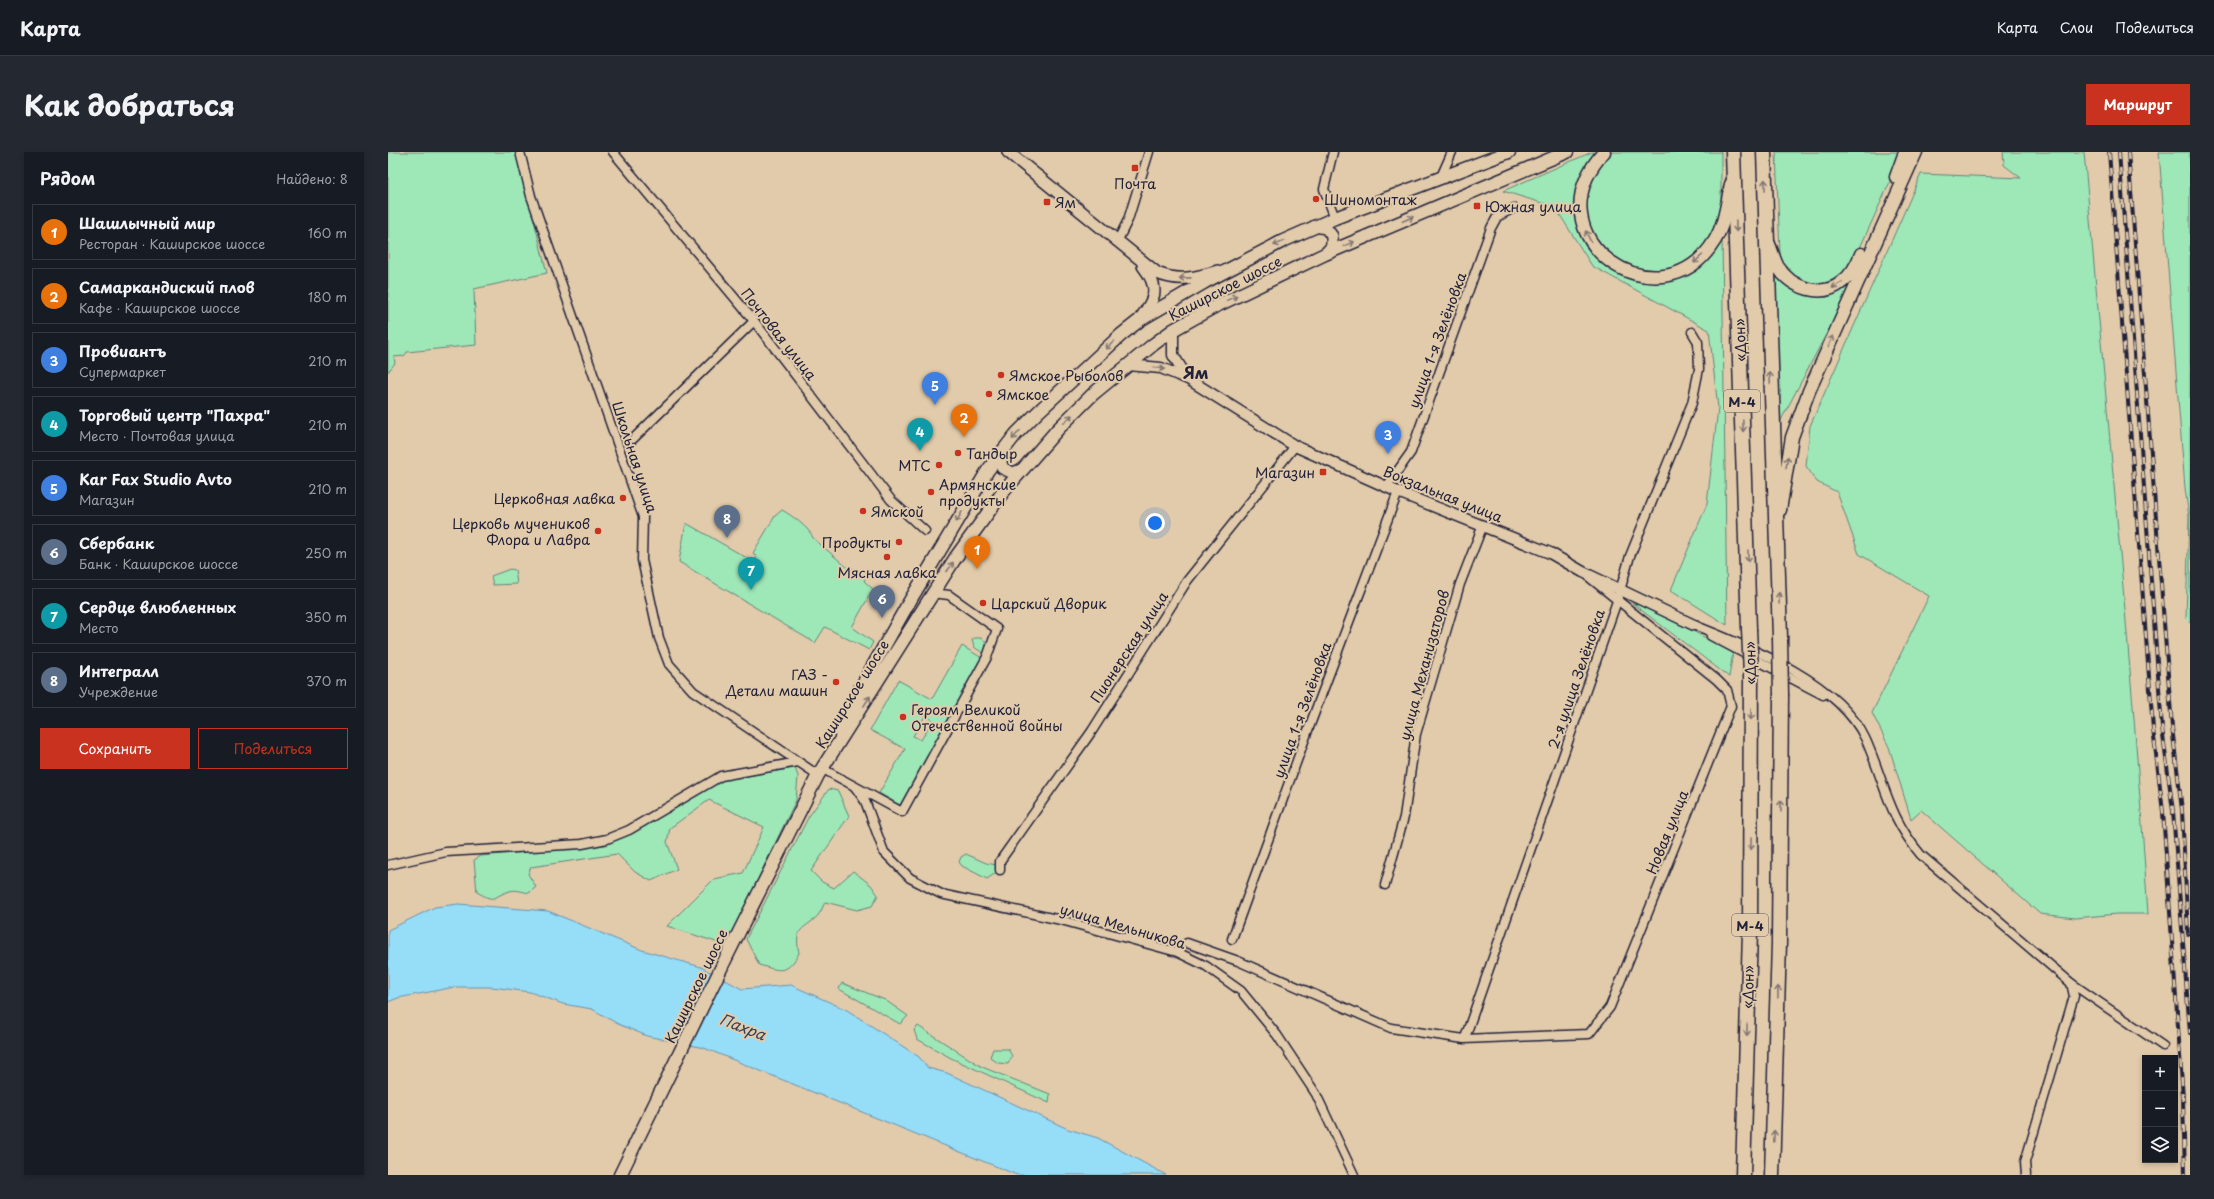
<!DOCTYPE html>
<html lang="ru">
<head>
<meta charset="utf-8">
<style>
  :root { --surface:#171b24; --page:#242831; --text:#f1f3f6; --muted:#9ea1a6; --line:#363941; --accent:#c8321e }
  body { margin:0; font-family:"Playpen Sans",sans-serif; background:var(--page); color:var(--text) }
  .controls { position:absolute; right:12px; bottom:12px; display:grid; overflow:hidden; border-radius:0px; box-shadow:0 2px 6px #0003 }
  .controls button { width:36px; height:36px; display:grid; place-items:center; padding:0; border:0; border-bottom:1px solid var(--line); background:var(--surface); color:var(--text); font:20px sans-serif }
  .you { position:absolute; left:767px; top:371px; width:14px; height:14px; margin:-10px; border:3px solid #fff; border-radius:50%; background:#1a73e8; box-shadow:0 0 0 6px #1a73e833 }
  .badge { display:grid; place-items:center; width:26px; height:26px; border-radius:50%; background:var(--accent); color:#fff; font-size:13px; font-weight:700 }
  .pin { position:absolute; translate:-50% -33px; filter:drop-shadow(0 1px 2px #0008) }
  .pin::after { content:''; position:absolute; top:21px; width:14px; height:12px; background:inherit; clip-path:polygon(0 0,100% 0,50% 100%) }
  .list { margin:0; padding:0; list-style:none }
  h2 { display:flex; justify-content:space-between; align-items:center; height:52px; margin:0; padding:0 16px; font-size:17px }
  h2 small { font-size:13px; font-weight:400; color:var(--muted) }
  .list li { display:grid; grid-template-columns:26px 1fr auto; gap:12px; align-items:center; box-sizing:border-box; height:56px; margin:0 8px 8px; padding:0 8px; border:1px solid var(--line); border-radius:0px }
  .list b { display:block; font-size:15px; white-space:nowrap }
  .list p { margin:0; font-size:13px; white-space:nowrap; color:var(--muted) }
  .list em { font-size:13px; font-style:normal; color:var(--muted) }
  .actions { display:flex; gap:8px; padding:12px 16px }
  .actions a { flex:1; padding:9px 0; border:1px solid var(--accent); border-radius:0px; text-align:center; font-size:14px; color:var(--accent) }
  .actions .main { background:var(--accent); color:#fff }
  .icon { flex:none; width:22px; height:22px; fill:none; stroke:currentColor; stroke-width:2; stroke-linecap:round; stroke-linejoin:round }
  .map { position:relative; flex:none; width:1802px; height:1023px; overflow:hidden; border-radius:0px }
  header { display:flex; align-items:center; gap:24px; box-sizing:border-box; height:56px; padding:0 20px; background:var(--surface); border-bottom:1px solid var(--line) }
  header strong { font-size:19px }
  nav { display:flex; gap:22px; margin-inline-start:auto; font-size:14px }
  .intro { display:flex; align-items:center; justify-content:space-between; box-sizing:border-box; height:96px; padding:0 24px }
  h1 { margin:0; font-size:28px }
  .button { padding:10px 18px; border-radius:0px; background:var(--accent); color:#fff; font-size:14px; font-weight:700 }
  main { display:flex; gap:24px; padding:0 24px }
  aside { flex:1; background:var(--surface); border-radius:0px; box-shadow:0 2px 6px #0003 }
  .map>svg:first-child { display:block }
  .green { fill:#9ee7b7; stroke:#608479; fill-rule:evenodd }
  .water { fill:#96ddf8; stroke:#6892ac }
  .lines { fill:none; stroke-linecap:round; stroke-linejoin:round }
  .minor-casing { stroke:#22223b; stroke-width:11 }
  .tertiary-casing { stroke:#22223b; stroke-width:13 }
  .secondary-casing { stroke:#22223b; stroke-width:14 }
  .primary-casing { stroke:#22223b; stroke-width:15 }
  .motorway-casing { stroke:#22223b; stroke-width:17 }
  .minor { stroke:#e2cbab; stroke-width:8 }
  .tertiary { stroke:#e2cbab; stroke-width:10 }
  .secondary { stroke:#e2cbab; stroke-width:11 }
  .primary { stroke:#e2cbab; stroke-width:12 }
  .motorway { stroke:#e2cbab; stroke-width:14 }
  .rail-casing { stroke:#22223b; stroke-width:4 }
  .rail { stroke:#e2cbab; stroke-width:2.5; stroke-dasharray:8; stroke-linecap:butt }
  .motorway-bridge-casing { stroke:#22223b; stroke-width:17; stroke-linecap:butt }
  .motorway-bridge { stroke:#e2cbab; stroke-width:14 }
  .oneway { stroke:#827673 }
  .poi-dot { fill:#c8321e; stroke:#e2cbab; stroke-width:1.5 }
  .labels { text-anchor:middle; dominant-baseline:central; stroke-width:4; stroke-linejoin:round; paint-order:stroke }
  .shield { fill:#e2cbab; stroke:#5c555d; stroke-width:1 }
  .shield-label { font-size:13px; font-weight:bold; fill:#22223b }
  .poi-label { font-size:14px; fill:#22223b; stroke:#e2cbab; text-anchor:start }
  .street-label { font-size:14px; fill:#22223b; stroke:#e2cbab }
  .water-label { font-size:15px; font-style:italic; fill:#333e57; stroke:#e2cbab }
  .quarter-label { font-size:16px; font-weight:bold; fill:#22223b; stroke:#e2cbab }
</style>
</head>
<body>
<header>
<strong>Карта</strong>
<nav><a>Карта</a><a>Слои</a><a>Поделиться</a></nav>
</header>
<div class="intro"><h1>Как добраться</h1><a class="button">Маршрут</a></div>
<main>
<aside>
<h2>Рядом<small>Найдено: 8</small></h2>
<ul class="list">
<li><span class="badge" style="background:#e8710a">1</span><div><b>Шашлычный мир</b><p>Ресторан · Каширское шоссе</p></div><em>160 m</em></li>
<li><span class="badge" style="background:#e8710a">2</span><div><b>Самаркандиский плов</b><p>Кафе · Каширское шоссе</p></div><em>180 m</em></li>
<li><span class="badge" style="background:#3f7fe0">3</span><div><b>Провиантъ</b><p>Супермаркет</p></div><em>210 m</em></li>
<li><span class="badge" style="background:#0f9aa8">4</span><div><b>Торговый центр &quot;Пахра&quot;</b><p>Место · Почтовая улица</p></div><em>210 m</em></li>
<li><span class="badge" style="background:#3f7fe0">5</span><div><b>Kar Fax Studio Avto</b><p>Магазин</p></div><em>210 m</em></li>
<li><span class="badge" style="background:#5c6f8a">6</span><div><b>Сбербанк</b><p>Банк · Каширское шоссе</p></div><em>250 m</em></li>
<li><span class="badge" style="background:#0f9aa8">7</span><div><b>Сердце влюбленных</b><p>Место</p></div><em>350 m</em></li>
<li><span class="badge" style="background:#5c6f8a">8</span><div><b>Интегралл</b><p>Учреждение</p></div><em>370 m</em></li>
</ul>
<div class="actions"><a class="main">Сохранить</a><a>Поделиться</a></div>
</aside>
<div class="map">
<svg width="1802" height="1023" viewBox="0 0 1802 1023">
  <rect width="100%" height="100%" fill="#e2cbab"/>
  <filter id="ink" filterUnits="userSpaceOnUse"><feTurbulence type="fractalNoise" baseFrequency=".025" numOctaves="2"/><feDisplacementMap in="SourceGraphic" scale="8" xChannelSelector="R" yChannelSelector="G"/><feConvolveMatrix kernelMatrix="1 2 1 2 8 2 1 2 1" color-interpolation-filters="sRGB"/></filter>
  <g filter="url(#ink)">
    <g class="green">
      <path d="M 0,0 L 129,0 L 159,121 L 86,137 L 88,193 L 19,200 L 16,204 L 6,205 L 7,211 L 0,220 Z"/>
      <path d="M 1204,0 L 1209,0 C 1201,13 1193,27 1189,42 C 1186,55 1190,66 1195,78 C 1210,118 1231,124 1271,129 L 1334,85 L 1339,473 L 1283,438 L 1319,352 L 1330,256 L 1321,178 L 1204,114 L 1167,55 L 1115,39 Z"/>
      <path d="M 1220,0 L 1333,0 L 1333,47 L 1329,75 L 1312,101 L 1292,115 L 1260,121 L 1228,110 L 1200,75 L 1196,42 Z"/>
      <path d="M 1388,0 L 1513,0 L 1501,32 L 1465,111 L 1446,132 L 1419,134 L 1395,115 L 1392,102 Z"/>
      <path d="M 1615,0 L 1696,0 C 1718,254 1744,507 1760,762 L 1729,762 L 1687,766 L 1652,762 L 1533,658 L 1523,667 L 1501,595 L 1484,561 L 1541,444 L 1471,402 L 1449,340 L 1429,330 L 1418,314 L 1422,274 L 1533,22 L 1633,26 L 1616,13 Z"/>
      <path d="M 1771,0 L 1802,0 L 1802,471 L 1798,467 L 1801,365 L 1797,336 Z"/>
      <path d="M 1388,122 C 1417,149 1428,151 1464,133 L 1392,270 L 1389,205 Z"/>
      <path d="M 394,358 C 403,363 422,376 425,386 L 461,417 L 464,416 L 477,427 L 476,429 L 485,437 L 464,475 L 485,490 L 481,498 L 437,475 L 427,491 L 291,410 L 298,371 L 366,410 L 369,405 L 365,401 L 387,364 Z"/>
      <path d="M 122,417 L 127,418 L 129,432 L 105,433 L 103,424 Z"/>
      <path d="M 1245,448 L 1345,500 L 1341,525 L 1244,451 Z"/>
      <path d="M 587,486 L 593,486 L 598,490 L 598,499 L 595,501 L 586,495 L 584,488 Z"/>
      <path d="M 574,494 L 594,506 L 512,653 L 491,641 L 517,597 L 482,578 L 510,528 L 544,547 ZM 537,564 L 545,568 L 533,588 L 525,584 Z"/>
      <path d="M 407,616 L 410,624 L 408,648 L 340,789 L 334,792 L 279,774 L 326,727 L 355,721 L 376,675 L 321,648 L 282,676 L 279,690 L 289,717 L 263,729 L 247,720 L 229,702 L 143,715 L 140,722 L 148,735 L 141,741 C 136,740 127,737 122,739 C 104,744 109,752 89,740 L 86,708 L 93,704 L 217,693 L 239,683 L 331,629 Z"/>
      <path d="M 441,637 L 450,639 L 461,664 L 423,719 L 434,730 L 446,736 L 465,719 L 483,733 L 490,743 L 484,754 L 469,758 L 437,750 C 435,754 434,758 431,762 C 419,778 405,772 411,801 C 399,823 392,819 371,813 L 358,787 L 421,664 Z"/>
      <path d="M 578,702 L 598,711 L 609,713 L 609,720 L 599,727 L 574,714 L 571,710 L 573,705 Z"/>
      <path d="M 454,831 L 497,848 L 520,864 L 512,872 L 451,837 Z"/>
      <path d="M 530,874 L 594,915 L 662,942 L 661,951 L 563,906 L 529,887 L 526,878 Z"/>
      <path d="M 605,897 L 620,897 L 624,904 L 620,912 L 610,911 L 602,905 Z"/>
    </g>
    <path class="water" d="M 70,752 L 160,759 L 254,798 L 313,815 L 354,837 L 403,833 L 459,858 L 531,905 L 540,916 L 559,921 L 680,977 L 710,986 L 778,1023 L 629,1023 L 316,896 L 259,884 L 230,872 L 204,857 L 175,852 L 142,840 L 104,835 L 67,835 L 10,846 L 0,850 L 0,778 L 47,755 Z"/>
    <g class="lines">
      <g class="minor-casing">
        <g id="minor">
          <path d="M 132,0 L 143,44 L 255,365 L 254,408 L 271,486 L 281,512 L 305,539 L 430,623"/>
          <path d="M 225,0 L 366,169 L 503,348 L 537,379"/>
          <path d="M 945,0 L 936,37 L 947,66"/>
          <path d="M 1052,27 L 1064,0"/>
          <path d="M 729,90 L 740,68 L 761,0"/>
          <path d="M 245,287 L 366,169"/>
          <path d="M 999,334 L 1023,300 L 1103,76 L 1109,65 L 1126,56"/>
          <path d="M 1306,473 C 1361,495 1450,529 1477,586 C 1497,630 1499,663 1533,703 L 1683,831 L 1686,844 L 1637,1010 L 1638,1023"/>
          <path d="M 1323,484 L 1435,543"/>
          <path d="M 435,617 L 514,660 L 599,505 L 609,477 L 561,443 L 544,441"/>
          <path d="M 467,635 L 477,649 L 496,700 L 522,726 L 553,742 L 673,768 L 789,800 L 818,814 L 853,839 L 889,883 L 928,942 L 966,1023"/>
          <path d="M 0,713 L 58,700 L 194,692 L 219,687 L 241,678 L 333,624 L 410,610"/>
          <path d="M 612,718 L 612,709 L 704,579 L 799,429 L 907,294"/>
          <path d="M 997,733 L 1016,665 L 1028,582 L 1072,432 L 1095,373"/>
          <path d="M 844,787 L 919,581 L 1010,340"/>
          <path d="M 799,791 L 850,809 L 1003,876 L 1076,887 L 1201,882 L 1222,855 L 1343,554 L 1339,538 L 1329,528 L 1202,426"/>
          <path d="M 1683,831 L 1775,894"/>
          <path d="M 1078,883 L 1229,449 L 1242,404 L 1304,251 L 1311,217 L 1310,190 L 1304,180"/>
        </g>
      </g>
      <g class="tertiary-casing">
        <g id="tertiary">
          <path d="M 785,178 L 785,203 L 800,227"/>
          <path d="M 740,213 L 773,216 L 800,227 L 907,294 L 1010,340 L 1162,401 L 1195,420 L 1306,473"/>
        </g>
      </g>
      <g class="secondary-casing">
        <g id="secondary">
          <path d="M 620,0 L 769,121 C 790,130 809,126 830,119"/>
          <path d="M 927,74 L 938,76 L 944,84 L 944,94 L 937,102"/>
          <path d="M 752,167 C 768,146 772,136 755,114"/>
          <path d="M 615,298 L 613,309 L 614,316 L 625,321 L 635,317"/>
        </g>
      </g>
      <g class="primary-casing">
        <g id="primary">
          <path d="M 1216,0 C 1138,86 1274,177 1327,88 C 1337,71 1339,51 1343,32"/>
          <path d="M 1508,25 L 1517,0"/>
          <path d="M 1381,92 C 1384,99 1386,108 1390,115 C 1403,136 1434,147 1454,130 C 1463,123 1469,113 1473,102"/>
          <path d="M 1392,358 L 1404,285 L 1421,239 L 1528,0"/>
          <path d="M 452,580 L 467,546 L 520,452 L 600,318 L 628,282 L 651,259 L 733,183 L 752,168 L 817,130 L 895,89 L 947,66 L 1121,0"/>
          <path d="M 232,1023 L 341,800 L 430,623 L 568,405 L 615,340 L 670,277 L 705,242 L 766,192 L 785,178 L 824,156 L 937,102 L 1179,0"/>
        </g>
      </g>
      <g class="motorway-casing">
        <g id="motorway">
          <path d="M 1345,0 L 1361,477"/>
          <path d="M 1376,0 L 1392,485"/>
          <path d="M 1355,1023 L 1362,780 L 1363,523"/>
          <path d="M 1384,1023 L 1391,791 L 1393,544"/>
        </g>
      </g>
      <use href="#minor" class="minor"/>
      <use href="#tertiary" class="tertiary"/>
      <use href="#secondary" class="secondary"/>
      <use href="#primary" class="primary"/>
      <use href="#motorway" class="motorway"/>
      <g class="rail-casing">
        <g id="rail">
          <path d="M 1721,0 L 1765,577 L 1775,660 L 1795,946 L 1797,1023"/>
          <path d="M 1731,0 L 1774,576 L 1785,659 L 1802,881"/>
          <path d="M 1740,0 L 1784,575 L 1794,658 L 1800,782"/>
        </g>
      </g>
      <use href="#rail" class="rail"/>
      <g class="motorway-bridge-casing">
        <g id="motorway-bridge">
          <path d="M 1361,477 L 1363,523"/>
          <path d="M 1392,485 L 1393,544"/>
        </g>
      </g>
      <use href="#motorway-bridge" class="motorway-bridge"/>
    </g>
    <defs><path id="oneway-shaft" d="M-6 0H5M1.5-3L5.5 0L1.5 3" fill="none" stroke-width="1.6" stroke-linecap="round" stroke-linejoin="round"/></defs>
    <g class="oneway">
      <use href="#oneway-shaft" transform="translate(1377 33) rotate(-91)"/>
      <use href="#oneway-shaft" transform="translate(1020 67) rotate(-23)"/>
      <use href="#oneway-shaft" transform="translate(1348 74) rotate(88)"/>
      <use href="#oneway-shaft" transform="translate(1200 84) rotate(-116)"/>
      <use href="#oneway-shaft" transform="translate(891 91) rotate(155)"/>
      <use href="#oneway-shaft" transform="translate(961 92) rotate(-23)"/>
      <use href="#oneway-shaft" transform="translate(1310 107) rotate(138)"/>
      <use href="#oneway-shaft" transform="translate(797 126) rotate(179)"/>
      <use href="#oneway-shaft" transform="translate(1449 133) rotate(149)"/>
      <use href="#oneway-shaft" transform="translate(844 146) rotate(-25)"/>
      <use href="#oneway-shaft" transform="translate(1443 189) rotate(-66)"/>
      <use href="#oneway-shaft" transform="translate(722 193) rotate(138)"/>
      <use href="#oneway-shaft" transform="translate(771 216) rotate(10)"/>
      <use href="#oneway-shaft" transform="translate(1382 226) rotate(-93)"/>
      <use href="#oneway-shaft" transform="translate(680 267) rotate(-45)"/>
      <use href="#oneway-shaft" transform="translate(1355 274) rotate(88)"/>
      <use href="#oneway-shaft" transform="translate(628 283) rotate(132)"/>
      <use href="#oneway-shaft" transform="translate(1399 310) rotate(-81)"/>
      <use href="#oneway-shaft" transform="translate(571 365) rotate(120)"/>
      <use href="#oneway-shaft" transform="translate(1360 404) rotate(89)"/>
      <use href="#oneway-shaft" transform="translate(562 415) rotate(-56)"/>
      <use href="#oneway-shaft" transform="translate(1391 446) rotate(-91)"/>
      <use href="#oneway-shaft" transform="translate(479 549) rotate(-58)"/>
      <use href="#oneway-shaft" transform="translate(1363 562) rotate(90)"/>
      <use href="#oneway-shaft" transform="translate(1393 654) rotate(-90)"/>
      <use href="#oneway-shaft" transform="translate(1363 692) rotate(91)"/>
      <use href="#oneway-shaft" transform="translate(1390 840) rotate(-89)"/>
      <use href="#oneway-shaft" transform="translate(1359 878) rotate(91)"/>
      <use href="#oneway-shaft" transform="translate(1386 984) rotate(-88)"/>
    </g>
  </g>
  <g class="poi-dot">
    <rect x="743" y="12" width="8" height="8" rx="2"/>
    <circle cx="928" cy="47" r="4"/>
    <rect x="655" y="46" width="8" height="8" rx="2"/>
    <rect x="1085" y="50" width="8" height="8" rx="2"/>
    <circle cx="613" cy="223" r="4"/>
    <circle cx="601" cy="242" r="4"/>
    <circle cx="570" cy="301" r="4"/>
    <circle cx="551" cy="313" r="4"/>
    <rect x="931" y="316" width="8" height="8" rx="2"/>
    <circle cx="543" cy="340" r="4"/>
    <circle cx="235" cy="346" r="4"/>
    <circle cx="475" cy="359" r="4"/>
    <circle cx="210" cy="379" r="4"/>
    <circle cx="511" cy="390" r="4"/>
    <circle cx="499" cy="405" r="4"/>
    <circle cx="595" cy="451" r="4"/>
    <circle cx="448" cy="530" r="4"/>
    <circle cx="515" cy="565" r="4"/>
  </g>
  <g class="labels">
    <g class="shield">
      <rect x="1336" y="238" width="36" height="22" rx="3"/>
      <rect x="1344" y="762" width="36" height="22" rx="3"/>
    </g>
    <g class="shield-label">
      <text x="1354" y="249">М-4</text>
      <text x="1362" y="773">М-4</text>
    </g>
    <g class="poi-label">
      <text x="747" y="31" text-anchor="middle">Почта</text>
      <text x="936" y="47">Шиномонтаж</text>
      <text x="667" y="50">Ям</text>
      <text x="1097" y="54">Южная улица</text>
      <text x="621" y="223">Ямское Рыболов</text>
      <text x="609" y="242">Ямское</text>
      <text x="578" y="301">Тандыр</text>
      <text x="543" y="313" text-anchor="end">МТС</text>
      <text x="927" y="320" text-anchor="end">Магазин</text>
      <text x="551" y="332">Армянские<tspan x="551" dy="16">продукты</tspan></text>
      <text x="227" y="346" text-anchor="end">Церковная лавка</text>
      <text x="483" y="359">Ямской</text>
      <text x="202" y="371" text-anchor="end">Церковь мучеников<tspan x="202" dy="16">Флора и Лавра</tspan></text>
      <text x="503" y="390" text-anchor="end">Продукты</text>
      <text x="499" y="420" text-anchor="middle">Мясная лавка</text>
      <text x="603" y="451">Царский Дворик</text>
      <text x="440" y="522" text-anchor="end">ГАЗ -<tspan x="440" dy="16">Детали машин</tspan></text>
      <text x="523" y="557">Героям Великой<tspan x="523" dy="16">Отечественной войны</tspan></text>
    </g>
    <g class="street-label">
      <text transform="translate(837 136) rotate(-27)">Каширское шоссе</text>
      <text transform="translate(391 182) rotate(52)">Почтовая улица</text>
      <text transform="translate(1049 188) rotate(-70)">улица 1-я Зелёновка</text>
      <text transform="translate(1352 188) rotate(-92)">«Дон»</text>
      <text transform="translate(247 305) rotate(72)">Школьная улица</text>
      <text transform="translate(1055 342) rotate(22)">Вокзальная улица</text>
      <text transform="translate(741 495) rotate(-57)">Пионерская улица</text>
      <text transform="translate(1362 511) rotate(-91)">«Дон»</text>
      <text transform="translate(1036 513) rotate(-75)">улица Механизаторов</text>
      <text transform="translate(1188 527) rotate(-71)">2-я улица Зелёновка</text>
      <text transform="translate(464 542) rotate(-58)">Каширское шоссе</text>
      <text transform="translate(914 558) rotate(-70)">улица 1-я Зелёновка</text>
      <text transform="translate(1279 680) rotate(-68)">Новая улица</text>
      <text transform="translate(735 774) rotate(16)">улица Мельникова</text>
      <text transform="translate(308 834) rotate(-64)">Каширское шоссе</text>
      <text transform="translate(1360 835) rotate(-89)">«Дон»</text>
    </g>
    <g class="water-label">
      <text transform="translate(355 874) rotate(21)">Пахра</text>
    </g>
    <g class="quarter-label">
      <text x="808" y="220">Ям</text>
    </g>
  </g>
</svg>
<div class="controls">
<button>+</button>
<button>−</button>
<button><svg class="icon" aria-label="layers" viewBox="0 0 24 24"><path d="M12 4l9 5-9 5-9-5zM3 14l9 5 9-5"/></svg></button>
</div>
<div class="you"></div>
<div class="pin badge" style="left:589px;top:417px;background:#e8710a">1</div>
<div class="pin badge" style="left:576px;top:285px;background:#e8710a">2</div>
<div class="pin badge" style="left:1000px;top:302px;background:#3f7fe0">3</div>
<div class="pin badge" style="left:532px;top:299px;background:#0f9aa8">4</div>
<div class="pin badge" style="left:547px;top:253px;background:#3f7fe0">5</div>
<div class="pin badge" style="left:494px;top:466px;background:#5c6f8a">6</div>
<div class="pin badge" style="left:363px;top:438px;background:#0f9aa8">7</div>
<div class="pin badge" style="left:339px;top:386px;background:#5c6f8a">8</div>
</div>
</main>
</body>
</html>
